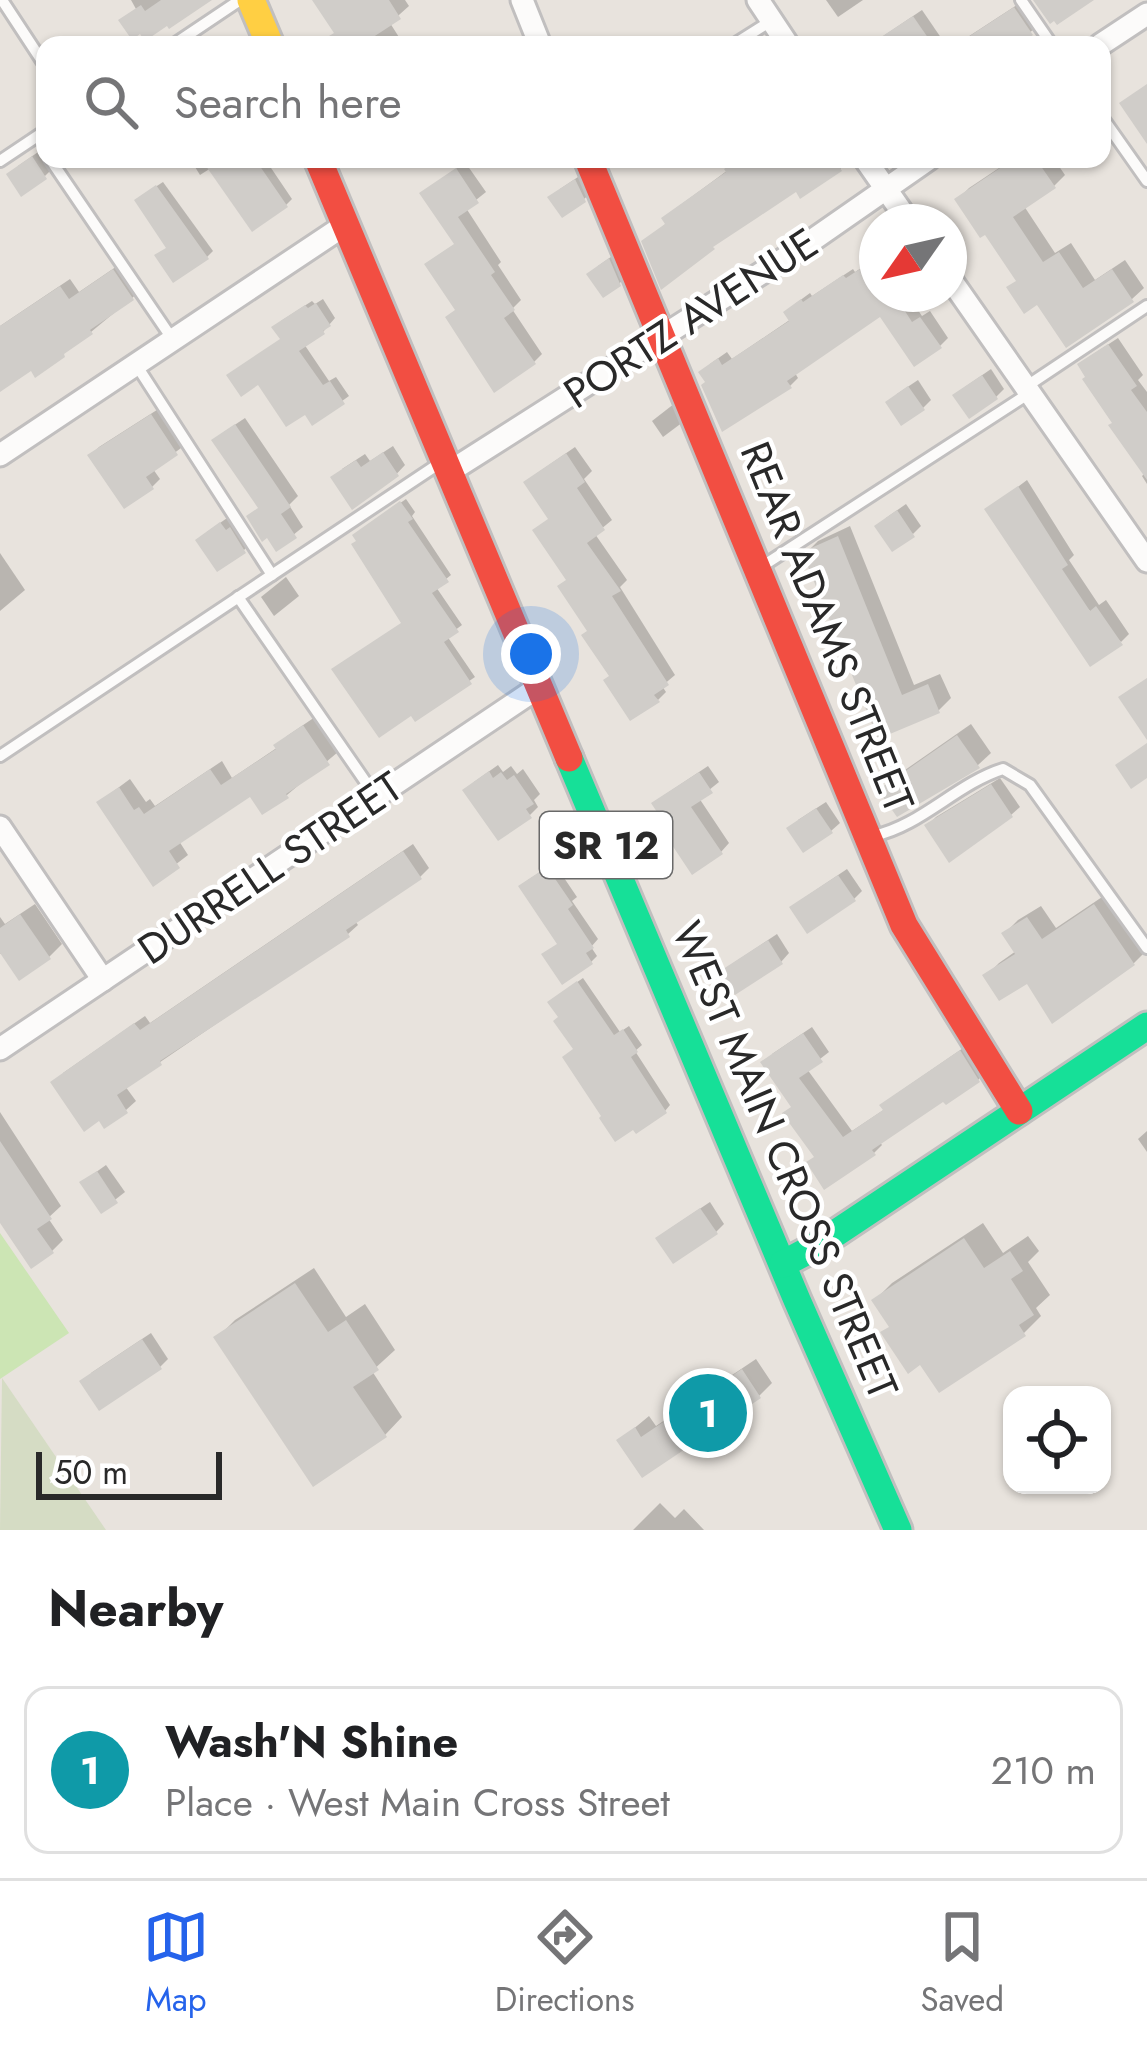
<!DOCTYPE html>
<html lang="en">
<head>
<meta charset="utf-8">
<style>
  :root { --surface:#fff; --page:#f2f2f2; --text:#202124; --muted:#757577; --line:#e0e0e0; --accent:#2563eb }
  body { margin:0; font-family:Jost,sans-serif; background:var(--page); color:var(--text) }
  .controls { position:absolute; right:36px; bottom:36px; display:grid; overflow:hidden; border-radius:24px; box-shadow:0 3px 9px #0004 }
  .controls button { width:108px; height:108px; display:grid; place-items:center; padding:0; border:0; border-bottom:3px solid var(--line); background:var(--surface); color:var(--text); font:60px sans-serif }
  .compass { position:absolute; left:859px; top:204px; width:108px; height:108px; border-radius:50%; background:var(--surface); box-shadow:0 3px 9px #0004; rotate:236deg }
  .scale { position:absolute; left:36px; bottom:30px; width:186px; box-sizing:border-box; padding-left:12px; border:6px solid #292929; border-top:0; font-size:33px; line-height:42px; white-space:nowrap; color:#292929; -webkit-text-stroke:9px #fff; paint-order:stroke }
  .you { position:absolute; left:531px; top:654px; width:42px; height:42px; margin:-30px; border:9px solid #fff; border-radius:50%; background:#1a73e8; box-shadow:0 0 0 18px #1a73e833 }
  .badge { display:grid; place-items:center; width:78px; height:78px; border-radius:50%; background:var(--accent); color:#fff; font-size:39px; font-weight:700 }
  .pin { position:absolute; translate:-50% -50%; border:6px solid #fff; box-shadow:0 3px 12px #0006 }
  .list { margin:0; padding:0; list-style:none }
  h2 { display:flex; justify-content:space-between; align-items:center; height:156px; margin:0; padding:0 48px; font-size:51px }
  h2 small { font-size:39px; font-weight:400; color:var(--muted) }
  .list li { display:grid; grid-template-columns:78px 1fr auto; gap:36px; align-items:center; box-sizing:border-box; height:168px; margin:0 24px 24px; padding:0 24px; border:3px solid var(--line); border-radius:24px }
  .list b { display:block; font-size:45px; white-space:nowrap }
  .list p { margin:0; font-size:39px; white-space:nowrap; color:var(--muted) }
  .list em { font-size:39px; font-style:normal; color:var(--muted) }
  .icon { flex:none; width:66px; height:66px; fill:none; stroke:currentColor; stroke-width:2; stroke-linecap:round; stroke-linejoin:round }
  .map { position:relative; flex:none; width:1147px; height:1530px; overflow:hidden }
  .search { position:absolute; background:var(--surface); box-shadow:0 3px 9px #0004; left:36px; right:36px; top:36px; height:132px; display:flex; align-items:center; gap:30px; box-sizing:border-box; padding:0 42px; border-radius:24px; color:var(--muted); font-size:45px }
  .sheet { height:348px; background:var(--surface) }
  nav { display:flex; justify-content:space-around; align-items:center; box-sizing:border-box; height:168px; border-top:3px solid var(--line); background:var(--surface); font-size:33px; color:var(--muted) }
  nav a { display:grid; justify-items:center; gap:6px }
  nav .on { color:var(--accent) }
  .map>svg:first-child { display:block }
  .green { fill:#cce5b4 }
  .cemetery { fill:#d5dcc4 }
  .shadow { fill:#0003 }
  .building { fill:#d0cdc9 }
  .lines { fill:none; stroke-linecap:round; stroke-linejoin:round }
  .lane-casing { stroke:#c1bfbf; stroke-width:16 }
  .street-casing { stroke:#c1bfbf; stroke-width:27 }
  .fast-casing { stroke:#c1bfbf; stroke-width:33 }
  .slow-casing { stroke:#c1bfbf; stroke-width:33 }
  .jam-casing { stroke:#c1bfbf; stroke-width:33 }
  .lane { stroke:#fcfbfa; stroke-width:10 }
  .street { stroke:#fcfbfa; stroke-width:21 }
  .fast { stroke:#16e098; stroke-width:27 }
  .slow { stroke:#ffcf43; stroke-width:27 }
  .jam { stroke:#f24e42; stroke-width:27 }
  .labels { text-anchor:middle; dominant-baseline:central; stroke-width:9; stroke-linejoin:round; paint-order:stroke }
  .shield { fill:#fff; stroke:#696969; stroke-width:3 }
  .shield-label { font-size:39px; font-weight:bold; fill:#292929 }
  .street-label { font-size:42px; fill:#292929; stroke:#fff }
</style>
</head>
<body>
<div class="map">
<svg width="1147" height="1530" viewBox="0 0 1147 1530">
  <rect width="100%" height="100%" fill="#e8e3dd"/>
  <path class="green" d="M 0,1233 L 69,1333 L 0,1379 Z"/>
  <path class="cemetery" d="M 2,1378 L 106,1530 L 0,1530 Z"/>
  <g class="shadow">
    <path d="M 131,0 L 204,0 L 170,25 L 136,9 Z"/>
    <path d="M 315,0 L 405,0 L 409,6 L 390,23 L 404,45 L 332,45 L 336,31 Z"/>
    <path d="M 826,0 L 863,0 L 838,17 Z"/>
    <path d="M 1023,1 L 1040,25 L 1012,45 L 948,45 L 955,41 L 957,44 Z"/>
    <path d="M 922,10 L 946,45 L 870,45 Z"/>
    <path d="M 41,150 L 53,168 L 45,176 L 18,166 Z"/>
    <path d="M 190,159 L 265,159 L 292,199 L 286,205 L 211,168 L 200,175 Z"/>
    <path d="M 737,159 L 850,159 L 840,169 L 797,188 L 645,241 L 668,222 L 675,209 L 728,170 Z"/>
    <path d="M 997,159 L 1054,159 L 1065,175 L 1054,186 L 1024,206 L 1055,253 L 1071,243 L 1095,280 L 1125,260 L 1144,288 L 1132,299 L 1067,344 L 1018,279 L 986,230 L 958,199 L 969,188 L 1002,166 Z"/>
    <path d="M 465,162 L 486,192 L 466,208 L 501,262 L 498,265 L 521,300 L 512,309 L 542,354 L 534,362 L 458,309 L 456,243 L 423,193 Z"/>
    <path d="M 584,173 L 593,191 L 584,199 L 560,189 Z"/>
    <path d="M 163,182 L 213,251 L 207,257 L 169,247 L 143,195 Z"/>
    <path d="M 618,252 L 627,275 L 619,284 L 598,266 Z"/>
    <path d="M 877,258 L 877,294 L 907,294 L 922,316 L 930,311 L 948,338 L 940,346 L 881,313 L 795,373 L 798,378 L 790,386 L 710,364 L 727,352 L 732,359 L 791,319 L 795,304 L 810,293 L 812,296 L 853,269 L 855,272 Z"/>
    <path d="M 123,262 L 142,289 L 132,298 L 91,332 L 32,367 L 0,374 L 0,326 L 70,279 L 79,292 Z"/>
    <path d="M 323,299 L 335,318 L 323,332 L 304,344 L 329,381 L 336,377 L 349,396 L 313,422 L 283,338 L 281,321 L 312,301 L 315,304 Z"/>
    <path d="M 1118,338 L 1143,375 L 1138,380 L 1147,392 L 1147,484 L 1142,476 L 1145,473 L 1115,422 L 1089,357 Z"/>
    <path d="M 991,369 L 1004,389 L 996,397 L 965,387 Z"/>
    <path d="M 918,380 L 931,400 L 923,408 L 897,394 Z"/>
    <path d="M 679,400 L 687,419 L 663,437 L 652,421 Z"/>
    <path d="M 160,408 L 185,445 L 153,469 L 160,479 L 152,487 L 91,455 L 99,447 Z"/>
    <path d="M 245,418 L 298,496 L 289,505 L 303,527 L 277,548 L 224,432 Z"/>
    <path d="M 393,446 L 405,465 L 388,483 L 342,469 L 365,454 L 370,461 Z"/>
    <path d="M 575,447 L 592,471 L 584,479 L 612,520 L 595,534 L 627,580 L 620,587 L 675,675 L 662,686 L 666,692 L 658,700 L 612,675 L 568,579 L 536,474 Z"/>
    <path d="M 1027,480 L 1074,555 L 1069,560 L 1099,605 L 1106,600 L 1129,634 L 1121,642 L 988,509 Z"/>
    <path d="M 406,499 L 415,512 L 412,516 L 451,575 L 436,587 L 462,625 L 447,636 L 475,677 L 416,718 L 404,622 L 360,531 Z"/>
    <path d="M 906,504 L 921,526 L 913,534 L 886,518 Z"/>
    <path d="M 230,516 L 252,542 L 244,550 L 207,532 Z"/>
    <path d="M 850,526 L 914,685 L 940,674 L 951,698 L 939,710 L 879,735 L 806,553 L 818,541 Z"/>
    <path d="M 0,553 L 25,590 L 0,611 Z"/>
    <path d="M 286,577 L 299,596 L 274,616 L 261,597 Z"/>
    <path d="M 315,717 L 338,752 L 287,795 L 250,792 L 179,841 L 188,855 L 153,882 L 99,802 L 130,779 L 146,802 L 150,799 L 155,806 L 222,761 L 232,778 L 278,747 L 287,736 Z"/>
    <path d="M 971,724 L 991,753 L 978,765 L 882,790 L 895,777 Z"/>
    <path d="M 498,765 L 503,772 L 511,766 L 517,774 L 523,769 L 540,794 L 534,800 L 538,807 L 530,815 L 474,782 Z"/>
    <path d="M 708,766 L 719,782 L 699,798 L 729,843 L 721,852 L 676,835 L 663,796 Z"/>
    <path d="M 1000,778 L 1020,807 L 1011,815 L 928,825 L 936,817 Z"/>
    <path d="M 826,802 L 840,823 L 831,831 L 798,820 Z"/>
    <path d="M 413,844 L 429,868 L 420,877 L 355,921 L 358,925 L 348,934 L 125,1086 L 136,1101 L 126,1110 L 63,1073 L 145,1016 L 150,1023 Z"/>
    <path d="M 554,863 L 577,897 L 572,901 L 598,939 L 591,947 L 597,956 L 591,962 L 560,943 L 528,880 Z"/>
    <path d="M 847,869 L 862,891 L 854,899 L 801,900 Z"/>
    <path d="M 1108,893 L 1147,950 L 1134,963 L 1093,990 L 986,976 L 999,963 L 1016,951 L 1005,933 L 1018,920 L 1041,906 L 1056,928 Z"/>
    <path d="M 35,904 L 62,944 L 49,957 L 3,952 L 0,954 L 0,917 L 5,924 Z"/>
    <path d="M 777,934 L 789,953 L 781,962 L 732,964 Z"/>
    <path d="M 583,978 L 620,1032 L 629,1026 L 642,1045 L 635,1051 L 670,1105 L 665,1111 L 576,1049 L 562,1016 L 556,997 Z"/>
    <path d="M 812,1027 L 829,1052 L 807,1069 L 852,1131 L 885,1109 L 892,1097 L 969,1044 L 986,1071 L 978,1080 L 944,1097 L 879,1141 L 882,1145 L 874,1153 L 817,1155 L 772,1054 Z"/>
    <path d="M 0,1112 L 61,1206 L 48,1218 L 63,1240 L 52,1251 L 0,1219 Z"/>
    <path d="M 1147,1131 L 1147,1152 L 1138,1139 Z"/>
    <path d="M 106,1165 L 125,1192 L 102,1210 L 92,1175 Z"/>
    <path d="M 710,1202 L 724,1224 L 716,1232 L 668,1230 Z"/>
    <path d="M 983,1223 L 1003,1253 L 1028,1236 L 1039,1251 L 1028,1262 L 1050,1295 L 1036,1308 L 1041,1316 L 1024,1333 L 891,1325 L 875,1300 L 892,1283 Z"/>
    <path d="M 314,1268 L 346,1317 L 365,1304 L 395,1350 L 372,1371 L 402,1417 L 385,1435 L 217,1338 L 235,1320 Z"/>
    <path d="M 151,1333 L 168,1359 L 160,1367 L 91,1373 Z"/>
    <path d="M 756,1359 L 772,1383 L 759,1396 L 643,1474 L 620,1440 L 649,1416 L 656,1426 Z"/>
    <path d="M 660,1503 L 675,1518 L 684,1509 L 704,1530 L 633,1530 Z"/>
  </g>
  <g class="building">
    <path d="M 161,0 L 212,0 L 169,29 L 167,26 L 145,41 L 140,34 L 132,40 L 118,20 L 141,5 L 145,11 Z"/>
    <path d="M 312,0 L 389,0 L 401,19 L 361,45 L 314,45 L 334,33 Z"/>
    <path d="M 1033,0 L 1094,0 L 1057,25 L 1054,21 L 1050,24 Z"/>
    <path d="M 1014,7 L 1033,35 L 1018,45 L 956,45 Z"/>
    <path d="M 913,16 L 933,45 L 869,45 Z"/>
    <path d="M 1147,84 L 1147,144 L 1119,103 Z"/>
    <path d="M 32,156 L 47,179 L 21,197 L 6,174 Z"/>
    <path d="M 201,159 L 255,159 L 288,207 L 252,232 Z"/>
    <path d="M 738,159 L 834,159 L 842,171 L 800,199 L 796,192 L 757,218 L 713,247 L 715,249 L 661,290 L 641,241 L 665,224 L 661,218 L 726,172 L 724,169 Z"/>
    <path d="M 994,159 L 1036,159 L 1056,188 L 1013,217 L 1043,262 L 1059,252 L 1083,288 L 1112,269 L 1134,302 L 1066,348 L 1037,305 L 1024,314 L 1006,287 L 1016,281 L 985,235 L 980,238 L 954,199 L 1000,168 Z"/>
    <path d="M 456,168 L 479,203 L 458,217 L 495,272 L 491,275 L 515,310 L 504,318 L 536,364 L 494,393 L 445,317 L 455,310 L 424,264 L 454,244 L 419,193 Z"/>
    <path d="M 575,179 L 586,202 L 562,218 L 547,197 Z"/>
    <path d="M 156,185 L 209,259 L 173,283 L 154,255 L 166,248 L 134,200 Z"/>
    <path d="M 609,258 L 621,286 L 603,298 L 586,274 Z"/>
    <path d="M 877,258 L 877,294 L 894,294 L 912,322 L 920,317 L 942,348 L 914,367 L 880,317 L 787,381 L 792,388 L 722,432 L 701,385 L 705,382 L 698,372 L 718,358 L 722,365 L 789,321 L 783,312 L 801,299 L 803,302 L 843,275 L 846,278 Z"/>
    <path d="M 113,269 L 134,300 L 90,330 L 93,334 L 64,354 L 65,357 L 35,378 L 31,371 L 0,392 L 0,326 L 60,286 L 69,299 Z"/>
    <path d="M 316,303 L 331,326 L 323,331 L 325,334 L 299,351 L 323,385 L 330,381 L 345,404 L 312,426 L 305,415 L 286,427 L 258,385 L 241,397 L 226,375 L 280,339 L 271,327 L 305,305 L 308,308 Z"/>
    <path d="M 1108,344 L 1137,386 L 1131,390 L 1147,412 L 1147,480 L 1108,425 L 1112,423 L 1082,379 L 1085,377 L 1077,364 Z"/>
    <path d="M 982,375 L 998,399 L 969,419 L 952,395 Z"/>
    <path d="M 908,386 L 925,410 L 901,426 L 885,402 Z"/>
    <path d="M 151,414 L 178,455 L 146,477 L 154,489 L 124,509 L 87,455 Z"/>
    <path d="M 235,424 L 291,507 L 281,514 L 297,538 L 276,552 L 267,538 L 262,542 L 246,516 L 258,508 L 211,440 Z"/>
    <path d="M 383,452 L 399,476 L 352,510 L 330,477 L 356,460 L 361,467 Z"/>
    <path d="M 566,453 L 585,482 L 577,488 L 605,530 L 587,543 L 621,591 L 612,596 L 669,685 L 654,695 L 660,702 L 630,721 L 603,680 L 609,676 L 581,635 L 587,631 L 557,586 L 566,580 L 532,530 L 548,519 L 523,482 Z"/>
    <path d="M 1018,486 L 1068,565 L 1062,569 L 1090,611 L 1096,606 L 1123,645 L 1090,667 L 984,509 Z"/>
    <path d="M 400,501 L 413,519 L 408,522 L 449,582 L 432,593 L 459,632 L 444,642 L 472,684 L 415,722 L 411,716 L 379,738 L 331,669 L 401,623 L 351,544 L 356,541 L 352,535 Z"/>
    <path d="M 897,510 L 915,537 L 892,552 L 874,526 Z"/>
    <path d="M 220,522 L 226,530 L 230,527 L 246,553 L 217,572 L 195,540 Z"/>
    <path d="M 838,536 L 902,695 L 928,684 L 940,713 L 878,739 L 802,552 Z"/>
    <path d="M 1147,678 L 1147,740 L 1118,697 Z"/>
    <path d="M 303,725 L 330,765 L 286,794 L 289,798 L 262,815 L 250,797 L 169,851 L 180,868 L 153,887 L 96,802 L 119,787 L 134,810 L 139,807 L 144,814 L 210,769 L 221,785 L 276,749 L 273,745 Z"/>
    <path d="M 957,735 L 980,768 L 897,817 L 878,790 Z"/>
    <path d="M 1147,743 L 1147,778 L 1131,789 L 1115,765 Z"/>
    <path d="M 489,771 L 493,778 L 501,772 L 507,780 L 514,775 L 534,804 L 526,809 L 532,818 L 498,841 L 462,790 Z"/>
    <path d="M 699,772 L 713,793 L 691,807 L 723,854 L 692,875 L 668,839 L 673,836 L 651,803 Z"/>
    <path d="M 991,784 L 1013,817 L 949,863 L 924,825 Z"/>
    <path d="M 816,808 L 833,833 L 803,853 L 786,828 Z"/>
    <path d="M 403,851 L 422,879 L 346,930 L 350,937 L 160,1061 L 162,1065 L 117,1095 L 128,1113 L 104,1129 L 99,1121 L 84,1132 L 50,1082 L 134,1023 L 140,1030 Z"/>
    <path d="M 547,867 L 573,905 L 568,909 L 594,948 L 586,953 L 593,964 L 562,985 L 541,954 L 557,944 L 518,886 Z"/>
    <path d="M 838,875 L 856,901 L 807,934 L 789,907 Z"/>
    <path d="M 1094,904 L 1135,965 L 1052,1024 L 1027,984 L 999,1001 L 982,975 L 1015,954 L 1001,933 L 1027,917 L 1042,939 Z"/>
    <path d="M 20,914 L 51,959 L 19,981 L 0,953 L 0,928 Z"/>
    <path d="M 768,940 L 783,964 L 735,995 L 720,971 Z"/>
    <path d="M 577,981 L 614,1035 L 623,1029 L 638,1052 L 631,1057 L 667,1113 L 636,1134 L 633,1130 L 615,1142 L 599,1118 L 601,1116 L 562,1057 L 573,1049 L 553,1021 L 558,1017 L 547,1002 Z"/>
    <path d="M 803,1033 L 823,1062 L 799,1078 L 843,1137 L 883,1110 L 879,1105 L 960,1050 L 980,1082 L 946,1105 L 943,1102 L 872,1150 L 876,1155 L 824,1190 L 806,1162 L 814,1157 L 782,1113 L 791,1107 L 760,1062 Z"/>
    <path d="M 0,1141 L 52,1219 L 37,1229 L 54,1253 L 31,1269 L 0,1223 Z"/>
    <path d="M 97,1171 L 118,1203 L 101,1214 L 79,1182 Z"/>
    <path d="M 700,1208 L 718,1234 L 673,1264 L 655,1238 Z"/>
    <path d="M 964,1238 L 984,1268 L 1010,1251 L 1023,1271 L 1011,1279 L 1034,1315 L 1019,1325 L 1026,1336 L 939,1393 L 920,1365 L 908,1374 L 880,1332 L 889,1327 L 871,1300 Z"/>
    <path d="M 295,1283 L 328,1332 L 346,1320 L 379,1370 L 353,1387 L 387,1437 L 313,1487 L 213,1337 Z"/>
    <path d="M 142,1339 L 162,1369 L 99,1411 L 79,1381 Z"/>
    <path d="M 742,1369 L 761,1398 L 642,1478 L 616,1440 L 635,1427 L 641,1437 Z"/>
  </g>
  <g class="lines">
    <g class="lane-casing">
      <g id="lane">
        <path d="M 2,0 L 44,64"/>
        <path d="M 1021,0 L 1052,45"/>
        <path d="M 173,45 L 240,0"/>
        <path d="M 733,45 L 771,21"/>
        <path d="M 1102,117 L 1147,181"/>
        <path d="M 50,159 L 173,340"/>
        <path d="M 0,161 L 45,131"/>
        <path d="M 137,366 L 272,575"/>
        <path d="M 1027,386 L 1147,306"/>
        <path d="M 758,569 L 1028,394"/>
        <path d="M 238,597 L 376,797"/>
        <path d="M 0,756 L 437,465"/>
        <path d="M 873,836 C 921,826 956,784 1003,769 L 1030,785 L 1147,948"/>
      </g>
    </g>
    <g class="street-casing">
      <g id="street">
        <path d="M 522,0 L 540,45"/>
        <path d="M 758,0 L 788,45"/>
        <path d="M 1100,45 L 1147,14"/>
        <path d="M 865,159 L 909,222"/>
        <path d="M 949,277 L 1147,561"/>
        <path d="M 0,455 L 345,225"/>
        <path d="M 449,472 L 801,248 L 929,159"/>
        <path d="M 0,827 L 103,980"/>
        <path d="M 0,1049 L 539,687"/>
      </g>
    </g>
    <g class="fast-casing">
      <g id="fast">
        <path d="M 569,758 L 797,1300 L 898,1530"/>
        <path d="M 783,1264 L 815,1247 L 1147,1026"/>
      </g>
    </g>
    <g class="slow-casing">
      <path id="slow" d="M 251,0 L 270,45"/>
    </g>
    <g class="jam-casing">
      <g id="jam">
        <path d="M 318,159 L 569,758"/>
        <path d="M 588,159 L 904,925 L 1019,1111"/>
      </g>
    </g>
    <use href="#lane" class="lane"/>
    <use href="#street" class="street"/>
    <use href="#fast" class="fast"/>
    <use href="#slow" class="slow"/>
    <use href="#jam" class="jam"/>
  </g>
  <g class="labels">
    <rect class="shield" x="540" y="812" width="132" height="66" rx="9"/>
    <g class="shield-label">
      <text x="606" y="845">SR 12</text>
    </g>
    <g class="street-label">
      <text transform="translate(691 318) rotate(-33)">PORTZ AVENUE</text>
      <text transform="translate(827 627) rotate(68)">REAR ADAMS STREET</text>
      <text transform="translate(270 868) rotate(-34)">DURRELL STREET</text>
      <text transform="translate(785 1160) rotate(67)">WEST MAIN CROSS STREET</text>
    </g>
  </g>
</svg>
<div class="controls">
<button><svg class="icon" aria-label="locate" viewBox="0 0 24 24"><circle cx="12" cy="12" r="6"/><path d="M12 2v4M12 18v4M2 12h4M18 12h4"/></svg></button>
</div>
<svg class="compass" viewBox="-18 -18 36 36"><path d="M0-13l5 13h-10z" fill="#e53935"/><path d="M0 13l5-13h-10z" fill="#757577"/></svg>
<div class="scale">50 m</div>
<div class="you"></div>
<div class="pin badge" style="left:708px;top:1413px;background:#0f9aa8">1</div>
<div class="search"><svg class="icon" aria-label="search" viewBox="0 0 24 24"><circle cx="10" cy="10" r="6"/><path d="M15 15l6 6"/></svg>Search here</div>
</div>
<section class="sheet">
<h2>Nearby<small></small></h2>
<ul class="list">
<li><span class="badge" style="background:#0f9aa8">1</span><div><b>Wash'N Shine</b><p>Place · West Main Cross Street</p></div><em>210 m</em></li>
</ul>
</section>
<nav>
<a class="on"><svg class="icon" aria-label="map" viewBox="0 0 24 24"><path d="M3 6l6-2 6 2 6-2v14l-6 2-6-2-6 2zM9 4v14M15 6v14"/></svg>Map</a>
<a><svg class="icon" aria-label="directions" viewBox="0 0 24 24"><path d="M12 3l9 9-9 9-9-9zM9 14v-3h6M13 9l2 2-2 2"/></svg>Directions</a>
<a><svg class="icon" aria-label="saved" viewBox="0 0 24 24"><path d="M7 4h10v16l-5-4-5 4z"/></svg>Saved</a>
</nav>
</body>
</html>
